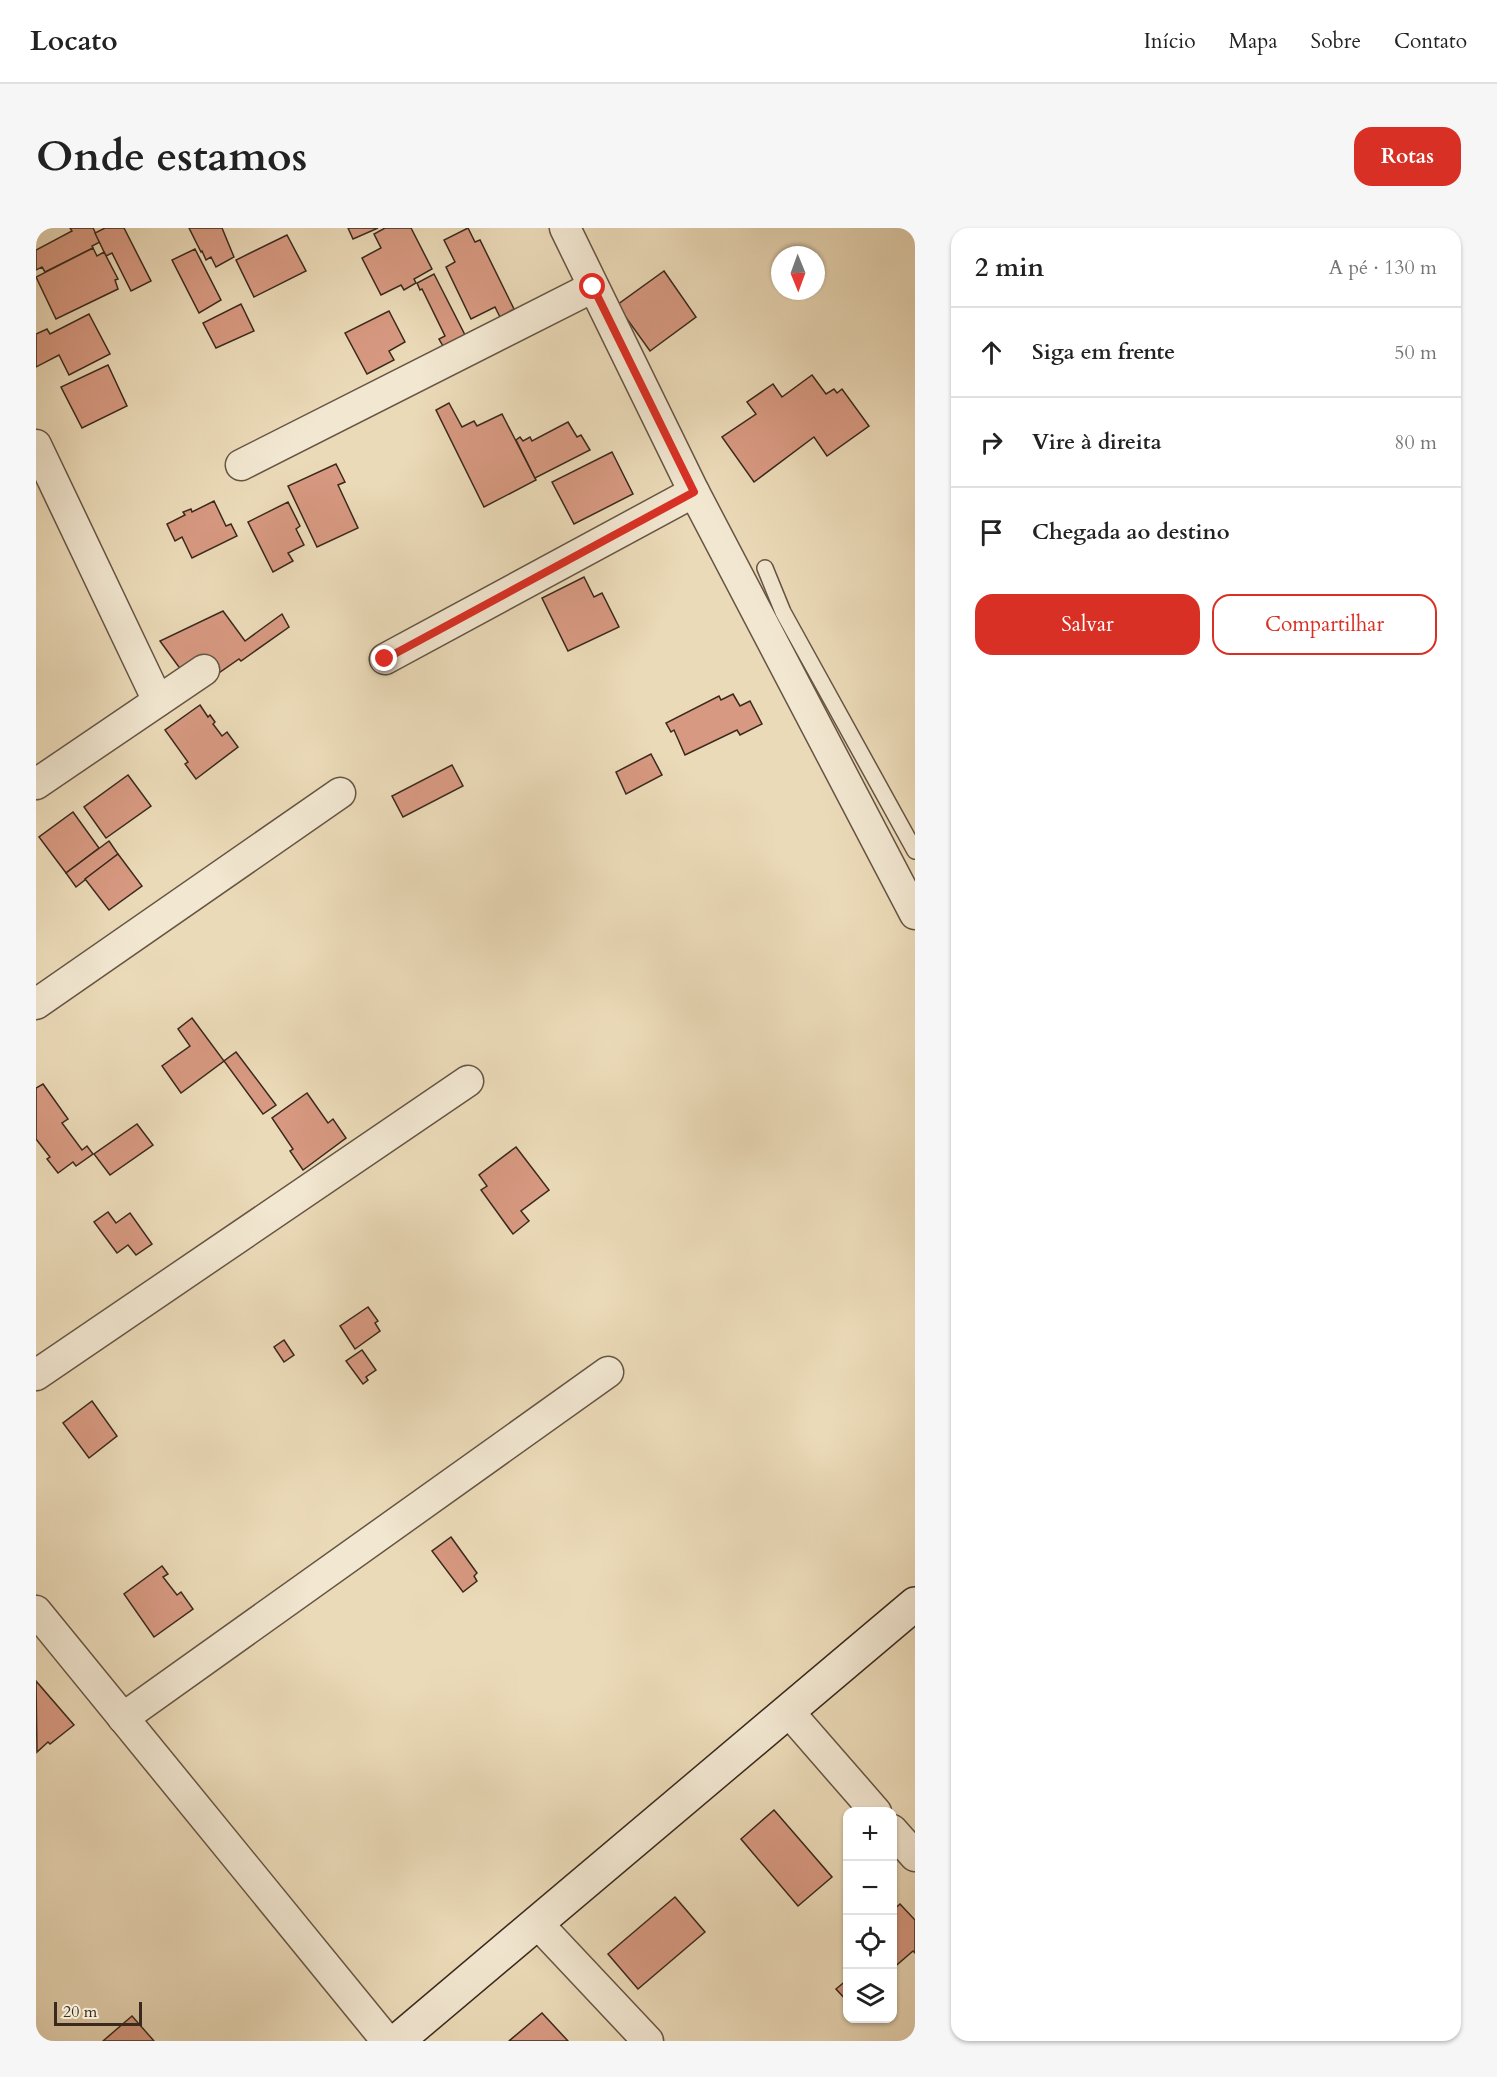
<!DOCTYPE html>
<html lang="pt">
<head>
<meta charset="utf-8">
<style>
  :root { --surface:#fff; --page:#f6f6f6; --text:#222; --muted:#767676; --line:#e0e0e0; --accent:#d93025 }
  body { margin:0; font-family:Cardo,serif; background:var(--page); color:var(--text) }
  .controls { position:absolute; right:18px; bottom:18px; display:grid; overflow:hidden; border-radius:12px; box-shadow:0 2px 4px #0004 }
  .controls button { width:54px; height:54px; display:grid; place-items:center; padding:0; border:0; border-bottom:2px solid var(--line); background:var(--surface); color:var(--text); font:30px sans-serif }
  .compass { position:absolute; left:735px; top:18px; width:54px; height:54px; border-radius:50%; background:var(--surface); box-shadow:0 2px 4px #0004; rotate:179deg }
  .scale { position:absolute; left:18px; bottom:15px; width:88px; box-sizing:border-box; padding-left:6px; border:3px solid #3a291d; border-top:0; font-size:16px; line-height:21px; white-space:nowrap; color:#3a291d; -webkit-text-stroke:4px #f2e7d1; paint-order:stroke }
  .stop { position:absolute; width:18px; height:18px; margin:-14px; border:4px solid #d93025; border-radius:50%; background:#fff }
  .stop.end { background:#d93025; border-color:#fff; box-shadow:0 2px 6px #0008 }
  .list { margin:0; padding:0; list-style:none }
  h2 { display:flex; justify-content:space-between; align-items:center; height:78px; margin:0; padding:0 24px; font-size:26px }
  h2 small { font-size:20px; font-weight:400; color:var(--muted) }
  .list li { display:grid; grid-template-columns:39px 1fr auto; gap:18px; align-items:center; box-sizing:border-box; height:90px; padding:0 24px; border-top:2px solid var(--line) }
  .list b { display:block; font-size:22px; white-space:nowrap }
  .list em { font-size:20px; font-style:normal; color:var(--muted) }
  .actions { display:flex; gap:12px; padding:18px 24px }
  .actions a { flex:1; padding:14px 0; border:2px solid var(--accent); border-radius:18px; text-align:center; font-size:21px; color:var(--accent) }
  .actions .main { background:var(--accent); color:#fff }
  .icon { flex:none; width:33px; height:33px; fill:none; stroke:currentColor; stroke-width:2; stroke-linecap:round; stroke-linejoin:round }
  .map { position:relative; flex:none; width:879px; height:1813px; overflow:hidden; border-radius:18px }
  header { display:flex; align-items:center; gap:36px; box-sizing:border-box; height:84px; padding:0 30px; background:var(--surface); border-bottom:2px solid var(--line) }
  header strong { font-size:28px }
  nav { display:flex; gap:33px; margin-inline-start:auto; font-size:21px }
  .intro { display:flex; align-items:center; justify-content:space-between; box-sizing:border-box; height:144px; padding:0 36px }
  h1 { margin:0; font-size:42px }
  .button { padding:15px 27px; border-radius:18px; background:var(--accent); color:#fff; font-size:21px; font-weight:700 }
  main { display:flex; gap:36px; padding:0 36px }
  aside { flex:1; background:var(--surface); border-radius:18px; box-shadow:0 2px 4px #0004 }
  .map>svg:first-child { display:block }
  .building { fill:#d79981; stroke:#3a291d; stroke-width:1.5 }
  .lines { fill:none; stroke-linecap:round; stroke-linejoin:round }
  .lane-casing { stroke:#654; stroke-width:18 }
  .street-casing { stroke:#654; stroke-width:33 }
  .secondary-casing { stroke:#3a291d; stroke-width:36 }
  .lane { stroke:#f2e7d1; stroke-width:15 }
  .street { stroke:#f2e7d1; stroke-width:30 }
  .secondary { stroke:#f2e7d1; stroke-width:33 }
  .route { stroke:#d93025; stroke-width:8 }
</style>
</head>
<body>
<header>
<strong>Locato</strong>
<nav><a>Início</a><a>Mapa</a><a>Sobre</a><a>Contato</a></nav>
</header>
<div class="intro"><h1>Onde estamos</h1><a class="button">Rotas</a></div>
<main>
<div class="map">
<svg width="879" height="1813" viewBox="0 0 879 1813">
  <rect width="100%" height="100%" fill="#ebdab8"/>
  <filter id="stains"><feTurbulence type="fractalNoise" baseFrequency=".00333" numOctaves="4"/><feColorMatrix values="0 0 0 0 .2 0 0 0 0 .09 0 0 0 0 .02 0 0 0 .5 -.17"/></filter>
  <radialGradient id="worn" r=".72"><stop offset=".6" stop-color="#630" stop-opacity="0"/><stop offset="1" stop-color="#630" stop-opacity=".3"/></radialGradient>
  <g class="building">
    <path d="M 34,0 L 57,0 L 64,14 L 56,18 L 57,20 L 9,44 L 6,39 L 0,42 L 0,22 L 36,3 Z"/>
    <path d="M 69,0 L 88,0 L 115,53 L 95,63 L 76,25 L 70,28 L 59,5 Z"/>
    <path d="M 153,0 L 186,0 L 198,29 L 180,39 L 175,29 L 170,32 L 166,23 L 165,24 Z"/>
    <path d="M 312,0 L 342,0 L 317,11 Z"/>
    <path d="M 349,0 L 375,0 L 396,41 L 378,51 L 380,55 L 368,62 L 365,57 L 345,67 L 326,30 L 345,20 L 338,6 Z"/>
    <path d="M 432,0 L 439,14 L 444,12 L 478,81 L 464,89 L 459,79 L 435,91 L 410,39 L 419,34 L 408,12 Z"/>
    <path d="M 251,7 L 270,43 L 218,69 L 200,32 Z"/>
    <path d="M 57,20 L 61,28 L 68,24 L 82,51 L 79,52 L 82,61 L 20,91 L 0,49 Z"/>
    <path d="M 159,21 L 185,72 L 163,85 L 136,32 Z"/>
    <path d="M 628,43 L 660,89 L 614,123 L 581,77 Z"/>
    <path d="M 398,46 L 429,107 L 407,118 L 403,111 L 409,108 L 386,61 L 384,62 L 381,55 Z"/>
    <path d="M 205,76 L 218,103 L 180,120 L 167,95 Z"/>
    <path d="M 353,83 L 369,114 L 353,123 L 358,132 L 331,146 L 309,105 Z"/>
    <path d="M 53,86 L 74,126 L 33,147 L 23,127 L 0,139 L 0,106 L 11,101 L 14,106 Z"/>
    <path d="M 72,137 L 91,178 L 46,200 L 25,159 Z"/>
    <path d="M 776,147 L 790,166 L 798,161 L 801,165 L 806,161 L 833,198 L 791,228 L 778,209 L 718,254 L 686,209 L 720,186 L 711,174 L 737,156 L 746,169 Z"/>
    <path d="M 413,175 L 426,199 L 438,193 L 441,198 L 466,186 L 500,252 L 448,279 L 400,182 Z"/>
    <path d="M 532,194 L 541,209 L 545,207 L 554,222 L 499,250 L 480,212 L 484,209 L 487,213 L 494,209 L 496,213 Z"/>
    <path d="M 576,224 L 597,266 L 538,296 L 516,254 Z"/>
    <path d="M 300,236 L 309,254 L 302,257 L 322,300 L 281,319 L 252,258 Z"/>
    <path d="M 178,273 L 190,298 L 195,296 L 201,308 L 156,330 L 146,309 L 139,313 L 131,296 L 149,287 L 147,284 L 155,281 L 156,284 Z"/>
    <path d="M 252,274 L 264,298 L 260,301 L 268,317 L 252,325 L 257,333 L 237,344 L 212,294 Z"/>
    <path d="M 548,349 L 558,369 L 566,365 L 583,399 L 532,423 L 506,370 Z"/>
    <path d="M 187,383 L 209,413 L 246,386 L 253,399 L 205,433 L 203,431 L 164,458 L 148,446 L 124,413 Z"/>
    <path d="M 697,466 L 704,478 L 714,473 L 726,496 L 704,507 L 701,502 L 649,527 L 638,502 L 635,504 L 630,495 L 683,468 L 685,472 Z"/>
    <path d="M 164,477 L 172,489 L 174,487 L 179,494 L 177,496 L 186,508 L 191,504 L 202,519 L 160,551 L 149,536 L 152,534 L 129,502 Z"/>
    <path d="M 615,526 L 626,547 L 590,566 L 580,544 Z"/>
    <path d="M 416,537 L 427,558 L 367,589 L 356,568 Z"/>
    <path d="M 92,547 L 115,578 L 70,610 L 48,579 Z"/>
    <path d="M 37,584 L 63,620 L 30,645 L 3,609 Z"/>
    <path d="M 73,613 L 82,626 L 40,659 L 30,645 Z"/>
    <path d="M 82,626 L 106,658 L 73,682 L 49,651 Z"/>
    <path d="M 156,790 L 188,833 L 145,865 L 126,838 L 154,818 L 142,801 Z"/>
    <path d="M 200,824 L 240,877 L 227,886 L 188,833 Z"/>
    <path d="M 7,856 L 32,891 L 26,895 L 46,922 L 51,918 L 57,926 L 40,938 L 37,934 L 22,945 L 11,931 L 14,929 L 0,911 L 0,860 Z"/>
    <path d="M 271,865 L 292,895 L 297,891 L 310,910 L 267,942 L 254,923 L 257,921 L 236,890 Z"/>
    <path d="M 101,896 L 117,917 L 74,947 L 58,926 Z"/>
    <path d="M 480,919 L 513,962 L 485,983 L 493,993 L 477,1006 L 445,962 L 451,958 L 443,947 Z"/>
    <path d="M 72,984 L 80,995 L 94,985 L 116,1016 L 100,1027 L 92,1017 L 81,1025 L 58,994 Z"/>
    <path d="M 332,1079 L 342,1093 L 339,1095 L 344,1103 L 319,1121 L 304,1098 Z"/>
    <path d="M 248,1112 L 258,1127 L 248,1134 L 238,1119 Z"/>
    <path d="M 326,1122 L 340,1142 L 330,1149 L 332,1152 L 327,1156 L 310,1133 Z"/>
    <path d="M 56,1173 L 81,1208 L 53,1230 L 27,1195 Z"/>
    <path d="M 415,1309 L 441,1345 L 438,1348 L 441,1353 L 427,1364 L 396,1323 Z"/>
    <path d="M 126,1338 L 132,1346 L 127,1349 L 141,1367 L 145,1364 L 157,1381 L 118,1409 L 88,1366 Z"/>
    <path d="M 0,1453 L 38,1497 L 14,1516 L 12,1514 L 1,1524 Z"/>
    <path d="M 738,1582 L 796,1649 L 762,1678 L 705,1611 Z"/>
    <path d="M 639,1669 L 669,1704 L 602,1761 L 572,1726 Z"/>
    <path d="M 864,1676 L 879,1692 L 879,1725 L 877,1723 L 856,1741 L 856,1683 Z"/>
    <path d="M 812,1751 L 812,1774 L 800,1761 Z"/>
    <path d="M 506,1785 L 532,1813 L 473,1813 Z"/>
    <path d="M 96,1788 L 118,1813 L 67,1813 Z"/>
  </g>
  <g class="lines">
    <g class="lane-casing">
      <path id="lane" d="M 729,340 L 747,384 L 879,623"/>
    </g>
    <g class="street-casing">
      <g id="street">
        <path d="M 529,0 L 658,264 L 879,686"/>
        <path d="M 0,217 L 122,473"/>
        <path d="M 205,237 L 557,59"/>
        <path d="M 349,431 L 658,264"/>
        <path d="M 0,556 L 168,442"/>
        <path d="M 0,776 L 304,565"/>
        <path d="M 0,1147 L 432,853"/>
        <path d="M 0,1383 L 351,1813"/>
        <path d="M 752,1483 L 840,1584"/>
        <path d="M 87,1490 L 572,1144"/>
        <path d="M 856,1602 L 879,1628"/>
        <path d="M 501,1695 L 612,1813"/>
      </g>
    </g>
    <g class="secondary-casing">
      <path id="secondary" d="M 361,1813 L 879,1376"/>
    </g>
    <use href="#lane" class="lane"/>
    <use href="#street" class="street"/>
    <use href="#secondary" class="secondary"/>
  </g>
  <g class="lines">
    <path class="route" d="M 349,431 L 658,264 L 557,59"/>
  </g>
  <rect width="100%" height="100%" filter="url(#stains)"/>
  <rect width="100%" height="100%" fill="url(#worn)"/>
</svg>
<div class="controls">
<button>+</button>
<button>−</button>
<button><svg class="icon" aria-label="locate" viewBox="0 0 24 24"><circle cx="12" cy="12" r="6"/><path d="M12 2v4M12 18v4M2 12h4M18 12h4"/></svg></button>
<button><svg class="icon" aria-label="layers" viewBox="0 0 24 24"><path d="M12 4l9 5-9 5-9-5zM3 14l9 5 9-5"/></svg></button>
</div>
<svg class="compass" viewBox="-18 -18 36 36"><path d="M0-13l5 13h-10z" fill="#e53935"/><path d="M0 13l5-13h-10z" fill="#767676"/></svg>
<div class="scale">20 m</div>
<div class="stop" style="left:557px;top:59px"></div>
<div class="stop end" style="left:349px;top:431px"></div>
</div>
<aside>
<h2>2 min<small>A pé · 130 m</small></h2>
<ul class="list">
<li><svg class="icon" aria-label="ahead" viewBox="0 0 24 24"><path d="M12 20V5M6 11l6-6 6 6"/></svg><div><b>Siga em frente</b></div><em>50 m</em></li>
<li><svg class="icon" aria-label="right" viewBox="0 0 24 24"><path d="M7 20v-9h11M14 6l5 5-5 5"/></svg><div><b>Vire à direita</b></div><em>80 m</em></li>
<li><svg class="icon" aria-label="arrive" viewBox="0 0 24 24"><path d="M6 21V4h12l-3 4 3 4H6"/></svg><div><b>Chegada ao destino</b></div></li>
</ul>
<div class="actions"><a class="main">Salvar</a><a>Compartilhar</a></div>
</aside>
</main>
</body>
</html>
